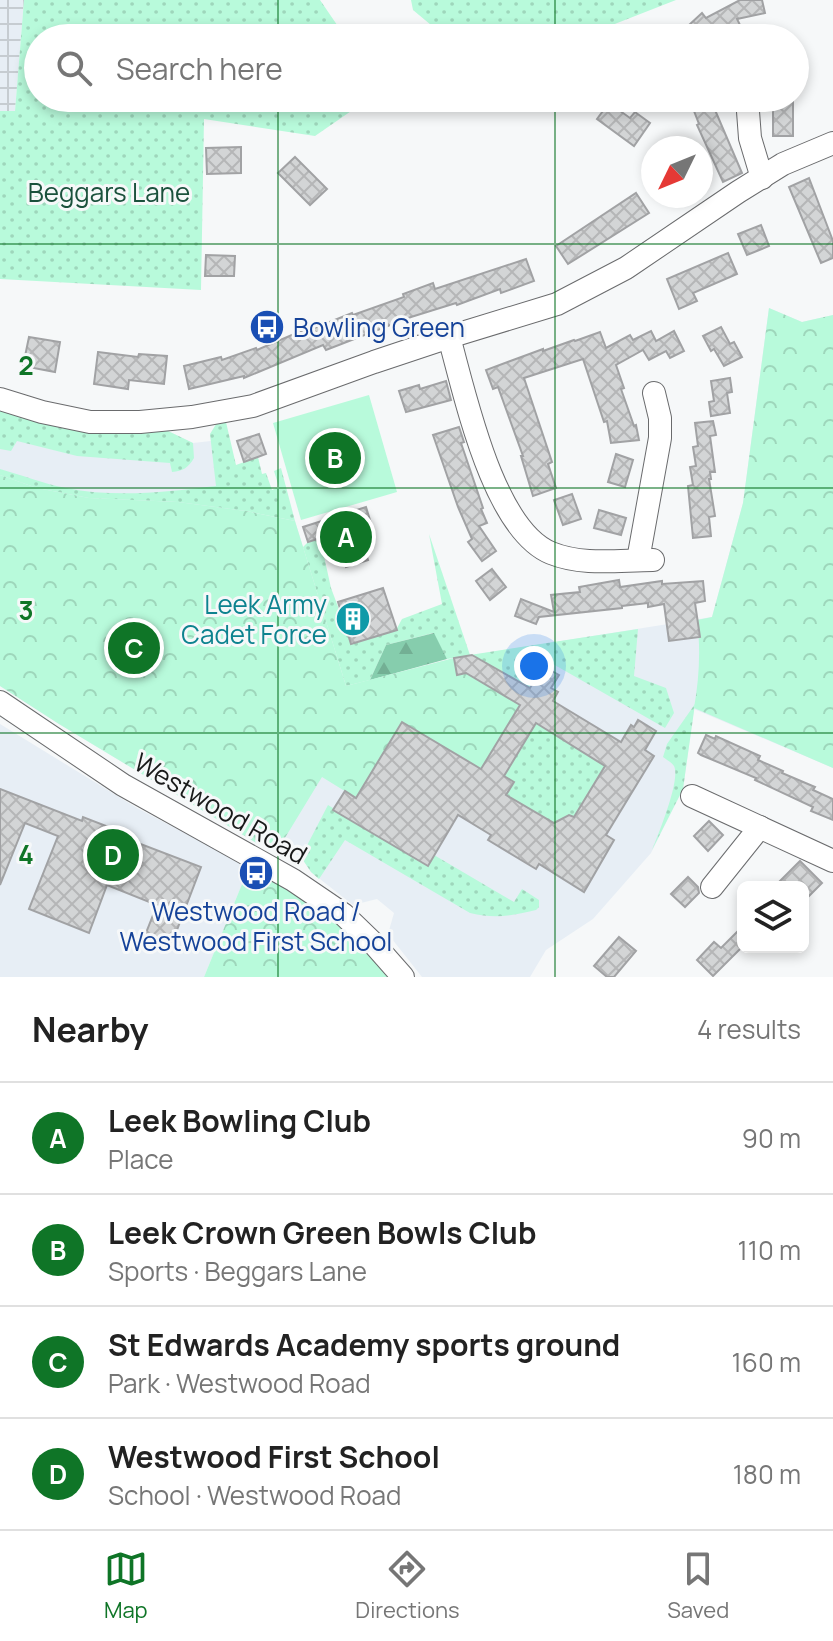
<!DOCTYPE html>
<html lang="en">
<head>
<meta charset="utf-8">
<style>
  :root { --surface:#fff; --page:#f2f2f2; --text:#222; --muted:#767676; --line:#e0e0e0; --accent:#0f7527 }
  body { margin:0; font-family:Manrope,sans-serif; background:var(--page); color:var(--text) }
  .controls { position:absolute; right:24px; bottom:24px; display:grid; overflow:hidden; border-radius:12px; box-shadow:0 4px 12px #0003 }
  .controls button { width:72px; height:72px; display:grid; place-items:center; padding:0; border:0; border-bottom:2px solid var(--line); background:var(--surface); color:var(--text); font:40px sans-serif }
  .compass { position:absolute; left:641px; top:136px; width:72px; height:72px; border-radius:50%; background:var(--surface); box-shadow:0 4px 12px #0003; rotate:227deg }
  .you { position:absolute; left:534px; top:666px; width:28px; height:28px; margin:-20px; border:6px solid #fff; border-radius:50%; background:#1a73e8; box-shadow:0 0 0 12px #1a73e833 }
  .badge { display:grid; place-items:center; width:52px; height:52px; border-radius:50%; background:var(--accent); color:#fff; font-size:26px; font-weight:700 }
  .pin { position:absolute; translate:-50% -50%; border:4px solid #fff; box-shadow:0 2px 8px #0006 }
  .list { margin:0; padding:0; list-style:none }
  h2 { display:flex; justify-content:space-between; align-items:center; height:104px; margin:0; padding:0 32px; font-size:34px }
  h2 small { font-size:26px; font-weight:400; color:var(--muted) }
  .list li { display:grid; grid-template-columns:52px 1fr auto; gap:24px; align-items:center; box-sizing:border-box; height:112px; padding:0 32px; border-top:2px solid var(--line) }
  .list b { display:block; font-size:30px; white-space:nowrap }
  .list p { margin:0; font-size:26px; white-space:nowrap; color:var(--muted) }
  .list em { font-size:26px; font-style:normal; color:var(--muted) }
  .icon { flex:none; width:44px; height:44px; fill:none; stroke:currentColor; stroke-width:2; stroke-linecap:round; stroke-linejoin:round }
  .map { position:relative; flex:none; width:833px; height:977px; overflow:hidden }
  .search { position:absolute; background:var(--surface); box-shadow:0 4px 12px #0003; left:24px; right:24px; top:24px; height:88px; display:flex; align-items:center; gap:20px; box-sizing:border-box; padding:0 28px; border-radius:44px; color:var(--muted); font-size:30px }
  .sheet { height:552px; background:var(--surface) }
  nav { display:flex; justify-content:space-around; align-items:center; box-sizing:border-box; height:112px; border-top:2px solid var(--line); background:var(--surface); font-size:22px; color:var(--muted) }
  nav a { display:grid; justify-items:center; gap:4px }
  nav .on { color:var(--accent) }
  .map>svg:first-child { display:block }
  .built { fill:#e7eef5 }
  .industrial { fill:url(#industrial-grid) }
  .grass { fill:url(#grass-dots) }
  .forest { fill:url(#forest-firs) }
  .park { fill:url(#park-crowns) }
  .pitch { fill:#b8fadb }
  .building { fill:url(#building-cross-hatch); stroke:#a1a2a4; stroke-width:2; fill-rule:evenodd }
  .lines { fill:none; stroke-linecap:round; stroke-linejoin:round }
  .minor-casing { stroke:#6a6b6d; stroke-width:24 }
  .minor { stroke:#fff; stroke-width:22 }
  .grid { fill:none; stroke:#0f7527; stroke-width:2; stroke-opacity:0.55 }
  .labels { text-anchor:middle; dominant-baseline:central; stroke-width:6; stroke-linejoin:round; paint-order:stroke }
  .park-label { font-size:26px; fill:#1a513c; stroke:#f6f8f9 }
  .transit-label { font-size:26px; fill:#164399; stroke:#f6f8f9; text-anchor:start }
  .culture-label { font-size:26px; fill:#0d838f; stroke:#f6f8f9; text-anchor:end }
  .street-label { font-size:26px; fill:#191a1a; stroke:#f6f8f9 }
  .grid-label { font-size:26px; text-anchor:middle; font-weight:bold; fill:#0f7527; stroke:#f6f8f9; stroke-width:6; stroke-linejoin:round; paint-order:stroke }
</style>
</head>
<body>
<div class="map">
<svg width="833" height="977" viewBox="0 0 833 977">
  <defs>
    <pattern id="industrial-grid" width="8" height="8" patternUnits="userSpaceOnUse" patternTransform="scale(2)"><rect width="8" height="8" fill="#e7eef5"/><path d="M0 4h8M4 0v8" fill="none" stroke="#c6ccd1"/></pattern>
    <pattern id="grass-dots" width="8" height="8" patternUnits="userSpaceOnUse" patternTransform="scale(2)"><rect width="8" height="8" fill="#b8fadb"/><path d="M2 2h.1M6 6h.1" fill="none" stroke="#9ed6bb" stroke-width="1.8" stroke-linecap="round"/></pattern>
    <pattern id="forest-firs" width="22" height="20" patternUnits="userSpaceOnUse" patternTransform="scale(2)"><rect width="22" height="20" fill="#86cdad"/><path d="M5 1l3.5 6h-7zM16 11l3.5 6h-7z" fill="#73af94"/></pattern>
    <pattern id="park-crowns" width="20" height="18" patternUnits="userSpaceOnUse" patternTransform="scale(2)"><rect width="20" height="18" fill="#b8fadb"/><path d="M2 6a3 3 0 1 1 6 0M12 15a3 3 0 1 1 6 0" fill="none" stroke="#9ed6bb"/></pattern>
    <pattern id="building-cross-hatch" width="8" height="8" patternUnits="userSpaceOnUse" patternTransform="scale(2)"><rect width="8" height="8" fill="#d3d5d6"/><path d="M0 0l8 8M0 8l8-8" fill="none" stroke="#b5b6b7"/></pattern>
  </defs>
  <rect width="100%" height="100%" fill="#f6f8f9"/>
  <g class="built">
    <path d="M 769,308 L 802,322 L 833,315 L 833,768 L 694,709 L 683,789 L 651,853 L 593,919 L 546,950 L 530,977 L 422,977 L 388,934 L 394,913 L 377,899 L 353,905 L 311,872 L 301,857 L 280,846 L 258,844 L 59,724 L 0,686 L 0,417 L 132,434 L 168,431 L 193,443 L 211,441 L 210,434 L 246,511 L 295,521 L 346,686 L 454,658 L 712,617 L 743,503 Z"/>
    <path d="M 0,724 L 137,808 L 249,867 L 204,977 L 0,977 Z"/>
  </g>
  <path class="industrial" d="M 0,0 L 24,0 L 15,112 L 0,111 Z"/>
  <g class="grass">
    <path d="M 24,0 L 320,0 L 346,38 L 38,38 L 38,98 L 370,98 L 315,136 L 204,119 L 201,290 L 0,279 L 0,111 L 15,111 Z"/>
    <path d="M 411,0 L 676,0 L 579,38 L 438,38 L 431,25 L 413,10 Z"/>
    <path d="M 0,406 L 92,430 L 132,434 L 168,431 L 193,443 L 194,458 C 188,468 183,471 172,472 L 170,463 L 77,456 L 17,441 L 11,451 L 0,449 Z"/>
    <path d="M 218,421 L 226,422 L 236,465 L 258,457 L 262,474 L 266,473 L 272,490 L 279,487 L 274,471 L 281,468 L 295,521 L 246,511 L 178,502 L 89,498 L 37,488 L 0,475 L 0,469 C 22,475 44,484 66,488 C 115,498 167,492 216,486 L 210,434 Z"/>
    <path d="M 429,534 L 470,655 L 638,629 L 634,676 L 666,688 L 674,713 L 665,728 L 546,660 L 530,688 L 470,655 L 447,659 L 433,633 L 386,645 L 370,680 L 346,686 L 303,547 L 308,542 L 320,538 L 331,588 L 352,644 L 396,630 L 402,619 L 442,604 Z"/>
    <path d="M 695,704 L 683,789 L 652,850 C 658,835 681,780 674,766 C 671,762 667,760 663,757 L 667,744 Z"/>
    <path d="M 536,723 L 605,766 L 574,817 L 569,815 L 558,826 L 506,795 L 514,782 L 504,776 Z"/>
    <path d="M 328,805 L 427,866 L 434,855 L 514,902 L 522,889 L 539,900 L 539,907 L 536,910 C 511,916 495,919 470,913 L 345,840 L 319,879 L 311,872 L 301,857 Z"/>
  </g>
  <path class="forest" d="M 434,633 L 447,659 L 370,680 L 386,645 Z"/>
  <g class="park">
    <path d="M 769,308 L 802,322 L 833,315 L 833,768 L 694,708 C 699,680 701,649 697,620 L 712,617 L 743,503 Z"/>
    <path d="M 0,475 L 37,488 L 89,498 L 178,502 L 246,511 L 295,521 L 346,686 L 454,658 L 457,675 L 472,672 L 469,655 L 484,662 L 475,678 L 506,697 L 516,680 L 530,688 L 476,777 L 462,758 L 402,722 L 356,798 L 322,777 L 280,846 L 258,844 L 59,724 L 0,686 Z"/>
    <path d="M 249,867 L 362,932 L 403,977 L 204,977 Z"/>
  </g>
  <path class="pitch" d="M 369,395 L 397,492 L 301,520 L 273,423 Z"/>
  <g class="building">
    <path d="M 740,0 L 762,0 L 765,13 L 737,19 L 741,27 L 729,33 L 725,26 L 712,38 L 701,38 L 689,25 L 702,13 L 706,18 Z"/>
    <path d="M 689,98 L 733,98 L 733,103 L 715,110 L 742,173 L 723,182 L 697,125 L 699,124 Z"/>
    <rect x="773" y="98" width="20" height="38"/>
    <path d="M 609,103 L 630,118 L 635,112 L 650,123 L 634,146 L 597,119 Z"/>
    <path d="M 241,147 L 241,173 L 207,174 L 206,148 Z"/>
    <path d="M 295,157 L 327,189 L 310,205 L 278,173 Z"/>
    <path d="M 809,178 L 833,241 L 833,258 L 821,263 L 789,187 Z"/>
    <path d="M 636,193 L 649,213 L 568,264 L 556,246 Z"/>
    <path d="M 761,225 L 769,246 L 747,255 L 738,234 Z"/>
    <path d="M 728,253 L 737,274 L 693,293 L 697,301 L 679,309 L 667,279 Z"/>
    <path d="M 206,255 L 235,256 L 234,276 L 205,276 Z"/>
    <path d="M 526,259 L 534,281 L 501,293 L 500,289 L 457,305 L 456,303 L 411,317 L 326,350 L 323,345 L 244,378 L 244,376 L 189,389 L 184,366 L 221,357 L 222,360 L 256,348 L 257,350 L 301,331 L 302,333 L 352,313 L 353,315 L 404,297 L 403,294 L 433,283 L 435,289 Z"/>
    <path d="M 721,327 L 730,344 L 734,342 L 742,357 L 724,366 L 714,349 L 711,351 L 703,336 Z"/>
    <path d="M 651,331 L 656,341 L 674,331 L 684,351 L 670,358 L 666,351 L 649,360 L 643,350 L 616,365 L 624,388 L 621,389 L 634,426 L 636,425 L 639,440 L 611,443 L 607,421 L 604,422 L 583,359 L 524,378 L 552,462 L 548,464 L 556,488 L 533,496 L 521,456 L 523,456 L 498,387 L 493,389 L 486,370 L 543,349 L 543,351 L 574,340 L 575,341 L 600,332 L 606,348 L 630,335 L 633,340 Z"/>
    <path d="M 29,337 L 60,342 L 55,372 L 23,366 Z"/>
    <path d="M 98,352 L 138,357 L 139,354 L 167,356 L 164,384 L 129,380 L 128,389 L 94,384 Z"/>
    <path d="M 730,378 L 732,392 L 727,393 L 730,413 L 711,416 L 709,402 L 714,401 L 711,381 Z"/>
    <path d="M 446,381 L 451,400 L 406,412 L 399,391 L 419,385 L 420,389 Z"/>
    <path d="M 713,421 L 716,435 L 710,436 L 715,472 L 710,472 L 711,479 L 709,479 L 715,516 L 709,517 L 711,536 L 693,538 L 688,486 L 693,485 L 690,467 L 696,466 L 693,447 L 698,446 L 695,423 Z"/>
    <path d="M 459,427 L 464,442 L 461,443 L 483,508 L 481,509 L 487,523 L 479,526 L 496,551 L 482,561 L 468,542 L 472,539 L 458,507 L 433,435 Z"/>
    <path d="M 259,434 L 266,454 L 244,462 L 237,441 Z"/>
    <path d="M 616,454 L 633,460 L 625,487 L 608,482 Z"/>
    <path d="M 572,494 L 581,519 L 563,525 L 554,500 Z"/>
    <path d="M 366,507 L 373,530 L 360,535 L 368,560 L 346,567 L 338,542 L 333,543 L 330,535 L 308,542 L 303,527 Z"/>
    <path d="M 599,510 L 626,518 L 621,535 L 594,528 Z"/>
    <path d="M 492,569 L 506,587 L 490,600 L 476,581 Z"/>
    <path d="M 619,580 L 620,587 L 662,581 L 662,584 L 703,581 L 705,601 L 695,603 L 700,637 L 669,641 L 664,604 L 648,607 L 648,603 L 622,606 L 622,608 L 539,617 L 536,624 L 515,616 L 521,599 L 554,612 L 551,595 L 580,592 L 579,587 Z"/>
    <path d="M 383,588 L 397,630 L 351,644 L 338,602 Z"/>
    <path d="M 472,655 L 530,688 L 543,666 L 559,675 L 551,688 L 558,692 L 553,701 L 621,742 L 631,725 L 634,727 L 638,720 L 656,731 L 645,750 L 654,756 L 606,835 L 614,840 L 584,892 L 539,864 L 536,869 L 488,840 L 491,835 L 458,815 L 428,866 L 333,810 L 345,791 L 356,798 L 402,722 L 481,769 L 520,705 L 466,673 L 457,675 L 454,658 ZM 536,723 L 605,766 L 574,817 L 569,815 L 554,823 L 506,795 L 514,782 L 504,776 Z"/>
    <path d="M 706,735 L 715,739 L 716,736 L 760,756 L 758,760 L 783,771 L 782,773 L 815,787 L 813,790 L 833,799 L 833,820 L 811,811 L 813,807 L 755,780 L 756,778 L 701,755 L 698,753 Z"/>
    <path d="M 0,789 L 82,821 L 83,817 L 132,836 L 130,840 L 201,867 L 172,943 L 146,933 L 157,905 L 107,885 L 89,933 L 29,909 L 58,836 L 25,823 L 0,885 Z"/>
    <path d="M 709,821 L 723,835 L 708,851 L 694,836 Z"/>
    <path d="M 800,861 L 822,883 L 803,902 L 803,887 L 774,887 Z"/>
    <path d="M 688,877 L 698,887 L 699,893 L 685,907 L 671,894 Z"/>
    <path d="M 743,926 L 743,946 L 713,976 L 697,960 L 714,942 L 721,948 Z"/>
    <path d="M 619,937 L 636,951 L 614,977 L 607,977 L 594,966 Z"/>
  </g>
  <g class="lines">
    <g class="minor-casing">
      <g id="minor">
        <path d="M 747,98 L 750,138 L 762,178"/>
        <path d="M 449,337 C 465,394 493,529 551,553 C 583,566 619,560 653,560"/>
        <path d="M 0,399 L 42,412 L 90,422 L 140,422 L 192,417 L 253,406 L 374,362 L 449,337 L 557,304 L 626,268 L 738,192 L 783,164 L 833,143"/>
        <path d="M 638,560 L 660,438 L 660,418 L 654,393"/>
        <path d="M 0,702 L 123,785 L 293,880 L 343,914 L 373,943 L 403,977"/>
        <path d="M 692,796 L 833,861"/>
        <path d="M 712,887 L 760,827"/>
      </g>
    </g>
    <use href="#minor" class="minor"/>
  </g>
  <path class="grid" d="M 278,0 L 278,38M 555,0 L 555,38M 278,98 L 278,977M 555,98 L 555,977M 0,244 L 833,244M 0,488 L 833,488M 0,733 L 833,733"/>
  <defs>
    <g id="bus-disc" transform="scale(1.8)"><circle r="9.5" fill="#1a4fb4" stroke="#f6f8f9"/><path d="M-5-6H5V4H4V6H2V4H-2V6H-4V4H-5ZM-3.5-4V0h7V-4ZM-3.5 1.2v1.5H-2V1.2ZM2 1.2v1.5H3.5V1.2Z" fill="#fff"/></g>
    <g id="building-disc" transform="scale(1.8)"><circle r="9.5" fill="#0f9aa8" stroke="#f6f8f9"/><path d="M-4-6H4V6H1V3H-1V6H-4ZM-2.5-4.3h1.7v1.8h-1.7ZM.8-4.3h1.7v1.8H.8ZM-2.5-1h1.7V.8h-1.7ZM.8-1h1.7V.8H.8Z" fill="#fff"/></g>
  </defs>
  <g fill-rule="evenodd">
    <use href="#bus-disc" x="267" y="327"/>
    <use href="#building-disc" x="353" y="619"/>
    <use href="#bus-disc" x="256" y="873"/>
  </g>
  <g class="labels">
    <g class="park-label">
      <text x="109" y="192">Beggars Lane</text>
    </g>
    <g class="transit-label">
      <text x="293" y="327">Bowling Green</text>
      <text x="256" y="911" text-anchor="middle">Westwood Road /<tspan x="256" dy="30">Westwood First School</tspan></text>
    </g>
    <g class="culture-label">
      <text x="327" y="604">Leek Army<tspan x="327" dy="30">Cadet Force</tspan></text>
    </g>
    <g class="street-label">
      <text transform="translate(221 808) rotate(30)">Westwood Road</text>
    </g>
  </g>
  <g class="grid-label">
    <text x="26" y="375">2</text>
    <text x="26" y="620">3</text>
    <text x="26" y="864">4</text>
  </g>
</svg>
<div class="controls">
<button><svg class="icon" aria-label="layers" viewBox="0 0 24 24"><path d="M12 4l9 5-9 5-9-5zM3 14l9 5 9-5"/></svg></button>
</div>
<svg class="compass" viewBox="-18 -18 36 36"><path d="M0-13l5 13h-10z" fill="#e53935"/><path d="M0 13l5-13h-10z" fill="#767676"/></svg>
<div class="you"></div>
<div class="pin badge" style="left:346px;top:537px">A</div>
<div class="pin badge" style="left:335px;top:458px">B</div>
<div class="pin badge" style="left:134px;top:648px">C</div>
<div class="pin badge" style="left:113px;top:855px">D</div>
<div class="search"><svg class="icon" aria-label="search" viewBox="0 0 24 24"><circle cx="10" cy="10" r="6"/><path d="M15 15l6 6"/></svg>Search here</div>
</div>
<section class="sheet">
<h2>Nearby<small>4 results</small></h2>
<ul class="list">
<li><span class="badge">A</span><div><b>Leek Bowling Club</b><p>Place</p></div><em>90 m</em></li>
<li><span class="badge">B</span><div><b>Leek Crown Green Bowls Club</b><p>Sports · Beggars Lane</p></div><em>110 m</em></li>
<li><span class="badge">C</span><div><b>St Edwards Academy sports ground</b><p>Park · Westwood Road</p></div><em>160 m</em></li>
<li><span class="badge">D</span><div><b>Westwood First School</b><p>School · Westwood Road</p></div><em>180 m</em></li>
</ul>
</section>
<nav>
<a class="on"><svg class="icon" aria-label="map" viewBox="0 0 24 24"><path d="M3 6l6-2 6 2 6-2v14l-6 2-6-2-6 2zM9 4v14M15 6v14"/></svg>Map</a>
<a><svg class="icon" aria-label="directions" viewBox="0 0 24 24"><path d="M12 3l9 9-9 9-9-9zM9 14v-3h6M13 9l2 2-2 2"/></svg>Directions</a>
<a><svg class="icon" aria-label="saved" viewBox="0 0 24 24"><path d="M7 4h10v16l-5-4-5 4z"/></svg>Saved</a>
</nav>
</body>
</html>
